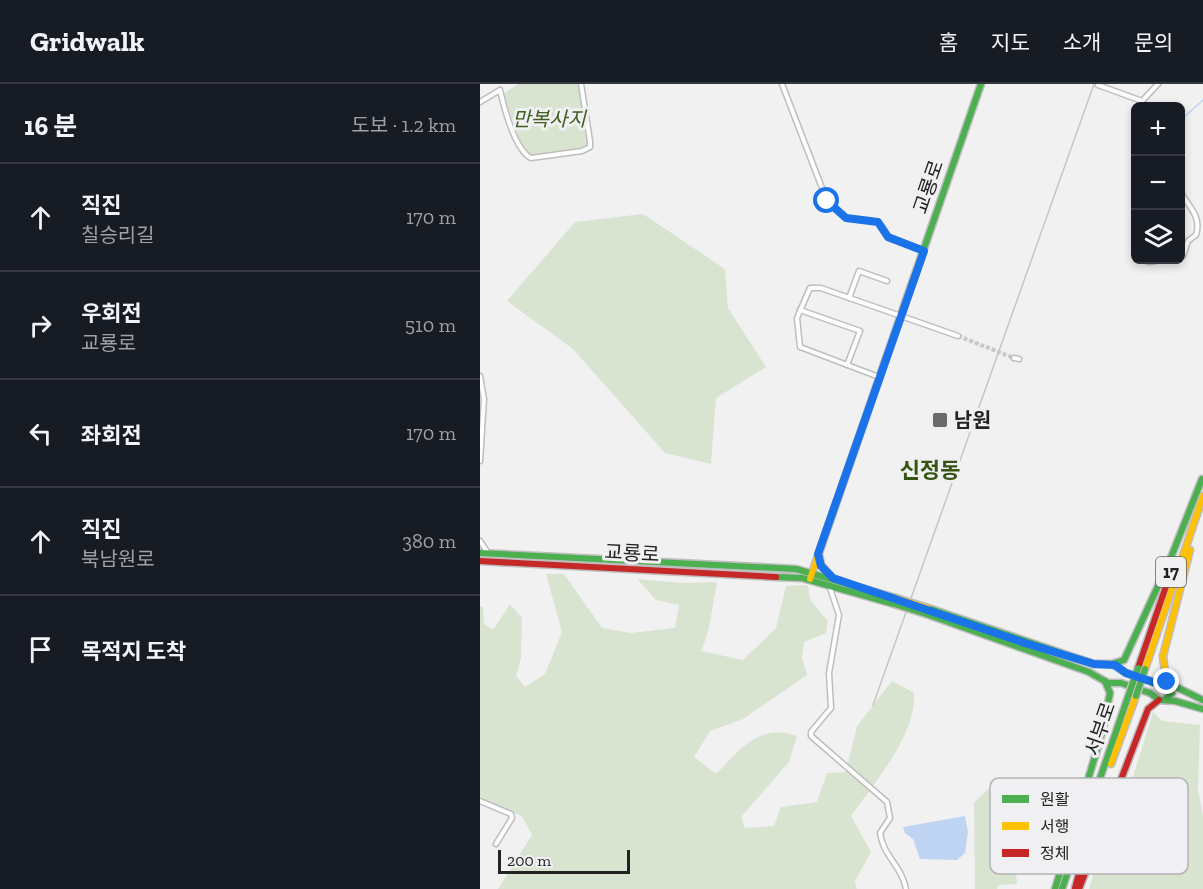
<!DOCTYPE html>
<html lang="ko">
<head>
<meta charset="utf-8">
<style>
  :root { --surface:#171b24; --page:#20242c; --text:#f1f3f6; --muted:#9ea1a6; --line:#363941 }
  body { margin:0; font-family:"Zilla Slab","Noto Sans KR",serif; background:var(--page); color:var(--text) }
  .controls { position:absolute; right:18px; top:18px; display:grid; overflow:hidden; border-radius:9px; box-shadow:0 3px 9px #0003 }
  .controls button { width:54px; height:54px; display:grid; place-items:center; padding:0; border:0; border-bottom:2px solid var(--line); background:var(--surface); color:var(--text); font:30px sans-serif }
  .scale { position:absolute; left:18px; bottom:15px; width:132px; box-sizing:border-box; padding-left:6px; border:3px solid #232324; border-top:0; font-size:16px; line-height:21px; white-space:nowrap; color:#232324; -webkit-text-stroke:4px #f0f0f3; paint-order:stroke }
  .stop { position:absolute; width:18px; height:18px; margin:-14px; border:4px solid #1a73e8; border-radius:50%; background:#fff }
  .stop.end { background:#1a73e8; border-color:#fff; box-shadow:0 2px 6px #0008 }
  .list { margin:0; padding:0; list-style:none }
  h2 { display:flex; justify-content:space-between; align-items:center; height:78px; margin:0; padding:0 24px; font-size:26px }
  h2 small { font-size:20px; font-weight:400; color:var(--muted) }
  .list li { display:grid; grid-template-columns:39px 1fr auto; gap:18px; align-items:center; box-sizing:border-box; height:108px; padding:0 24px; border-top:2px solid var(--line) }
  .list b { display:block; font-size:22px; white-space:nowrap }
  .list p { margin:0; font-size:20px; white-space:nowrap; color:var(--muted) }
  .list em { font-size:20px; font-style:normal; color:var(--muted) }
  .icon { flex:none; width:33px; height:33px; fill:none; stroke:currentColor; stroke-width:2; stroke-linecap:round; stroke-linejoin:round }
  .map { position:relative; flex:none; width:723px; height:805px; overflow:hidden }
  header { display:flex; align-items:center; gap:36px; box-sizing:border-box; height:84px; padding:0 30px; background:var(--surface); border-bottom:2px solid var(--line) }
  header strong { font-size:28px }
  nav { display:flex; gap:33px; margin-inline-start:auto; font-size:21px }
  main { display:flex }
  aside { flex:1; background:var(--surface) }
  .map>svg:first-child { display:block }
  .green { fill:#d8e3d0 }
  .water { fill:#bfd4f3 }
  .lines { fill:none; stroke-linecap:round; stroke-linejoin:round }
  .stream { stroke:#bfd4f3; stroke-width:1.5 }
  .street-tunnel { stroke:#c8c8c9; stroke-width:4; stroke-dasharray:4 2; stroke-linecap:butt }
  .street-casing { stroke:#bebebf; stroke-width:7 }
  .fast-casing { stroke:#bebebf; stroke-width:9 }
  .slow-casing { stroke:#bebebf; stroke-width:9 }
  .jam-casing { stroke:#bebebf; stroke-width:9 }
  .street { stroke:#fdfdfd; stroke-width:4 }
  .fast { stroke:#4caf50; stroke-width:6 }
  .slow { stroke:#ffc107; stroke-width:6 }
  .jam { stroke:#c62828; stroke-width:6 }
  .rail { stroke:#c6c6c7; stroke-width:1.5 }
  .fast-bridge-casing { stroke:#bebebf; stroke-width:9; stroke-linecap:butt }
  .slow-bridge-casing { stroke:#bebebf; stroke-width:9; stroke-linecap:butt }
  .fast-bridge { stroke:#4caf50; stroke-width:6 }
  .slow-bridge { stroke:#ffc107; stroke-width:6 }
  .route { stroke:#1a73e8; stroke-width:8 }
  .poi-dot { fill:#6b6b6c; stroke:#f0f0f3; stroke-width:2 }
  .labels { text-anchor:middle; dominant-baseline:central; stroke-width:6; stroke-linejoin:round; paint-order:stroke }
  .shield { fill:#f0f0f3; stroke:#606062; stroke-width:1.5 }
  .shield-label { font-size:18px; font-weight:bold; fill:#232324 }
  .park-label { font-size:20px; font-style:italic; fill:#3f601e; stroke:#f0f0f3 }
  .street-label { font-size:20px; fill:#232324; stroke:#f0f0f3 }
  .poi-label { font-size:20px; font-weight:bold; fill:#232324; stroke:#f0f0f3; text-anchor:start }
  .quarter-label { font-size:22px; font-weight:bold; fill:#355411; stroke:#f0f0f3 }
  .key { fill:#f0f0f3; stroke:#b2b2b5; stroke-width:1.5 }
  .key-label { font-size:16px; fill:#232324 }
</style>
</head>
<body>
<header>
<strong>Gridwalk</strong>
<nav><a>홈</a><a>지도</a><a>소개</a><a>문의</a></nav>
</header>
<main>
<aside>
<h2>16 분<small>도보 · 1.2 km</small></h2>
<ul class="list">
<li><svg class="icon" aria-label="ahead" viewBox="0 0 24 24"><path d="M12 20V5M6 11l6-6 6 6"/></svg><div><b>직진</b><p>칠승리길</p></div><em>170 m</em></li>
<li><svg class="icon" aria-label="right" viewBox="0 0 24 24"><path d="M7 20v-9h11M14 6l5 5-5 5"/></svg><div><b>우회전</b><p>교룡로</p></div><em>510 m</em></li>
<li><svg class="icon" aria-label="left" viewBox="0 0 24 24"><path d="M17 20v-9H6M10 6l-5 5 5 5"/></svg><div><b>좌회전</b></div><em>170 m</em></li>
<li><svg class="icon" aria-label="ahead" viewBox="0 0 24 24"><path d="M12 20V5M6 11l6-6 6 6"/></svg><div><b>직진</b><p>북남원로</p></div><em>380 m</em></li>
<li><svg class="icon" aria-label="arrive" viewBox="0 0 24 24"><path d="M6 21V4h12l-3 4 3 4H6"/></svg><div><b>목적지 도착</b></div></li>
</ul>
</aside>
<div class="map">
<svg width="723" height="805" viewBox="0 0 723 805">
  <rect width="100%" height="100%" fill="#f1f1f2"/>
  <g class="green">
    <path d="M 38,0 L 98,0 L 107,61 L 105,64 L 58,72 L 48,70 L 41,59 L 23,10 Z"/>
    <path d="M 163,130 L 245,185 L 248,224 L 286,283 L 236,314 L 231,380 L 185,369 L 93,265 L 27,217 L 95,138 Z"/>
    <path d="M 66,490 L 84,490 L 122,544 L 151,549 L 195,544 L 199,521 L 176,516 L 157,495 L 202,499 L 237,498 C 232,521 231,546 221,567 L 263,576 L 296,544 L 306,502 L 328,501 L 330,516 L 348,537 L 346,549 L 324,558 L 322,573 L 327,591 L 263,635 L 230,647 L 214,673 L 236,690 C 261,665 278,639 317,652 L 309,678 L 261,733 L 265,744 L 294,742 L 301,723 L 337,718 L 347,689 L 366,688 L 377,642 L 412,597 L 434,609 C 437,650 394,699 371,732 L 391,768 L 375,797 L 377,805 L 18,805 L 52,751 L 42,732 L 0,713 L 0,522 L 3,523 L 4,540 L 13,546 L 30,520 L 42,534 L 41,574 L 36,592 L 45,603 L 65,590 L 82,548 Z"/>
    <path d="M 673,628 L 682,637 L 720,641 L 718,707 L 723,731 L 723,805 L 609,805 L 614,789 L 637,745 Z"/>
    <path d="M 509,704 L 532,738 L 537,800 L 519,801 L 517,805 L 495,805 L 494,719 Z"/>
  </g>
  <path class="water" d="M 485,732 L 488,748 L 485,769 L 477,776 L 440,775 L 433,755 L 425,749 L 423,743 Z"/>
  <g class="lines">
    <path class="stream" d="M 700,37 L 723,16"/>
    <path class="street-tunnel" d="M 478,252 L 534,274"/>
    <g class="street-casing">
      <g id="street">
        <path d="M 302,0 L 347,117 L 366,134 L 398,138 L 408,154 L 444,167"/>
        <path d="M 618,1 L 662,17"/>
        <path d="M 0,18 L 20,6 C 24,24 35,66 51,74 L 102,67 L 110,63 L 110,57 L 101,0"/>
        <path d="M 660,22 L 662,17 L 678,0"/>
        <path d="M 700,107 C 708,122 722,132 716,151 L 708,157 L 703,172 L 700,172"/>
        <path d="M 663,176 L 669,178 L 681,176"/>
        <path d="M 369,214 L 379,187 L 407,197"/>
        <path d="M 320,226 L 380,247 L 367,281"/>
        <path d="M 534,274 L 539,275"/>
        <path d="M 0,292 L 4,315 L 0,377"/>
        <path d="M 399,293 L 320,263 L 317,234 L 330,204 L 341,204 L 478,252"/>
        <path d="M 0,457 L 8,469"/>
        <path d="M 349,501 L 359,531 L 349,589 L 351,624 L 331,648 L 331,652 L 407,718 L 410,734 L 400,749 C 403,772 422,782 426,805"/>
        <path d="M 0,717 L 31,730 L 32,734 L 16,760"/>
      </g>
    </g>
    <g class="fast-casing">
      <g id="fast">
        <path d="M 431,202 L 501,0"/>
        <path d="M 0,469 L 316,485 L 416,514"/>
        <path d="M 296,493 L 322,494 L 414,520"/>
        <path d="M 448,524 L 614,580 L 632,580 L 646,589 L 673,598 L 686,598 L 723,616"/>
        <path d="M 446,530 L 609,588 L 628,599 L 641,599 L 670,609 L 679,616 L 695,617 L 723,625"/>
        <path d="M 632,580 L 644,576 L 690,476 L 722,395"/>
        <path d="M 685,616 L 692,609 L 689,600"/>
        <path d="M 575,805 L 622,649 L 630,609 L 625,597"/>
        <path d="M 582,805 L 649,610"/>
      </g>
    </g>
    <g class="slow-casing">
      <g id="slow">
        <path d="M 330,495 L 431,202"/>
        <path d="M 665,585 L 723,412"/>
        <path d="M 686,598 L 683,572 L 710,466"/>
        <path d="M 631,680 L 656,612"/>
      </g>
    </g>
    <g class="jam-casing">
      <g id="jam">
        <path d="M 339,471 L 341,481 L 350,491"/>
        <path d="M 0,477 L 296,493"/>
        <path d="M 658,584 L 695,476"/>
        <path d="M 595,804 L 622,705"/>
        <path d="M 599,805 L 668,625 L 679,616"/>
      </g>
    </g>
    <use href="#street" class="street"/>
    <use href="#fast" class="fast"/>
    <use href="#slow" class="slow"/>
    <use href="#jam" class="jam"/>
    <path class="rail" d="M 393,621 L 614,0"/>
    <g class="fast-bridge-casing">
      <g id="fast-bridge">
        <path d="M 414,520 L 446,530"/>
        <path d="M 649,610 L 658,584"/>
        <path d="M 656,612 L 665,585"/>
      </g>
    </g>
    <g class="slow-bridge-casing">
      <path id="slow-bridge" d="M 416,514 L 448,524"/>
    </g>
    <use href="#fast-bridge" class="fast-bridge"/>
    <use href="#slow-bridge" class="slow-bridge"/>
  </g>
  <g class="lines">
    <path class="route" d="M 347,117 L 366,134 L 398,138 L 408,153 L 444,167 L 338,470 L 341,482 L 353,494 L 545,559 L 614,580 L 635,581 L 646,589 L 673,598 L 687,598"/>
  </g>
  <rect class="poi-dot" x="452" y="328" width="16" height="16" rx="3"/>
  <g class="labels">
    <rect class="shield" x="676" y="473" width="30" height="30" rx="4.5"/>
    <g class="shield-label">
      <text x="691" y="488">17</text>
    </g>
    <g class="park-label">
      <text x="69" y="35">만복사지</text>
    </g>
    <g class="street-label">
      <text transform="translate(448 103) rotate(-71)">교룡로</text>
      <text transform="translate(152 469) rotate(3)">교룡로</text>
      <text transform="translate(620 645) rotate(-71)">서부로</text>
    </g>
    <g class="poi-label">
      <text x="474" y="336">남원</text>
    </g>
    <g class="quarter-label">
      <text x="450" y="386">신정동</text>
    </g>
  </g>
  <rect x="510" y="694" width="198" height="96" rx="9" class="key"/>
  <rect x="522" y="711" width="27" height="8" fill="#4caf50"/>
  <rect x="522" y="738" width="27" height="8" fill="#ffc107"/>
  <rect x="522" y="765" width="27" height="8" fill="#c62828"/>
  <g class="key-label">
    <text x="560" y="721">원활</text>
    <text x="560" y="748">서행</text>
    <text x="560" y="775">정체</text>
  </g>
</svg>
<div class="controls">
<button>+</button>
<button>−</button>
<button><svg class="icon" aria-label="layers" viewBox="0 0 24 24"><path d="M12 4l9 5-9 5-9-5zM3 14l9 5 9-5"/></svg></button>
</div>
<div class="scale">200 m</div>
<div class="stop" style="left:347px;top:117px"></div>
<div class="stop end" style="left:687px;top:598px"></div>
</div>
</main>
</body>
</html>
